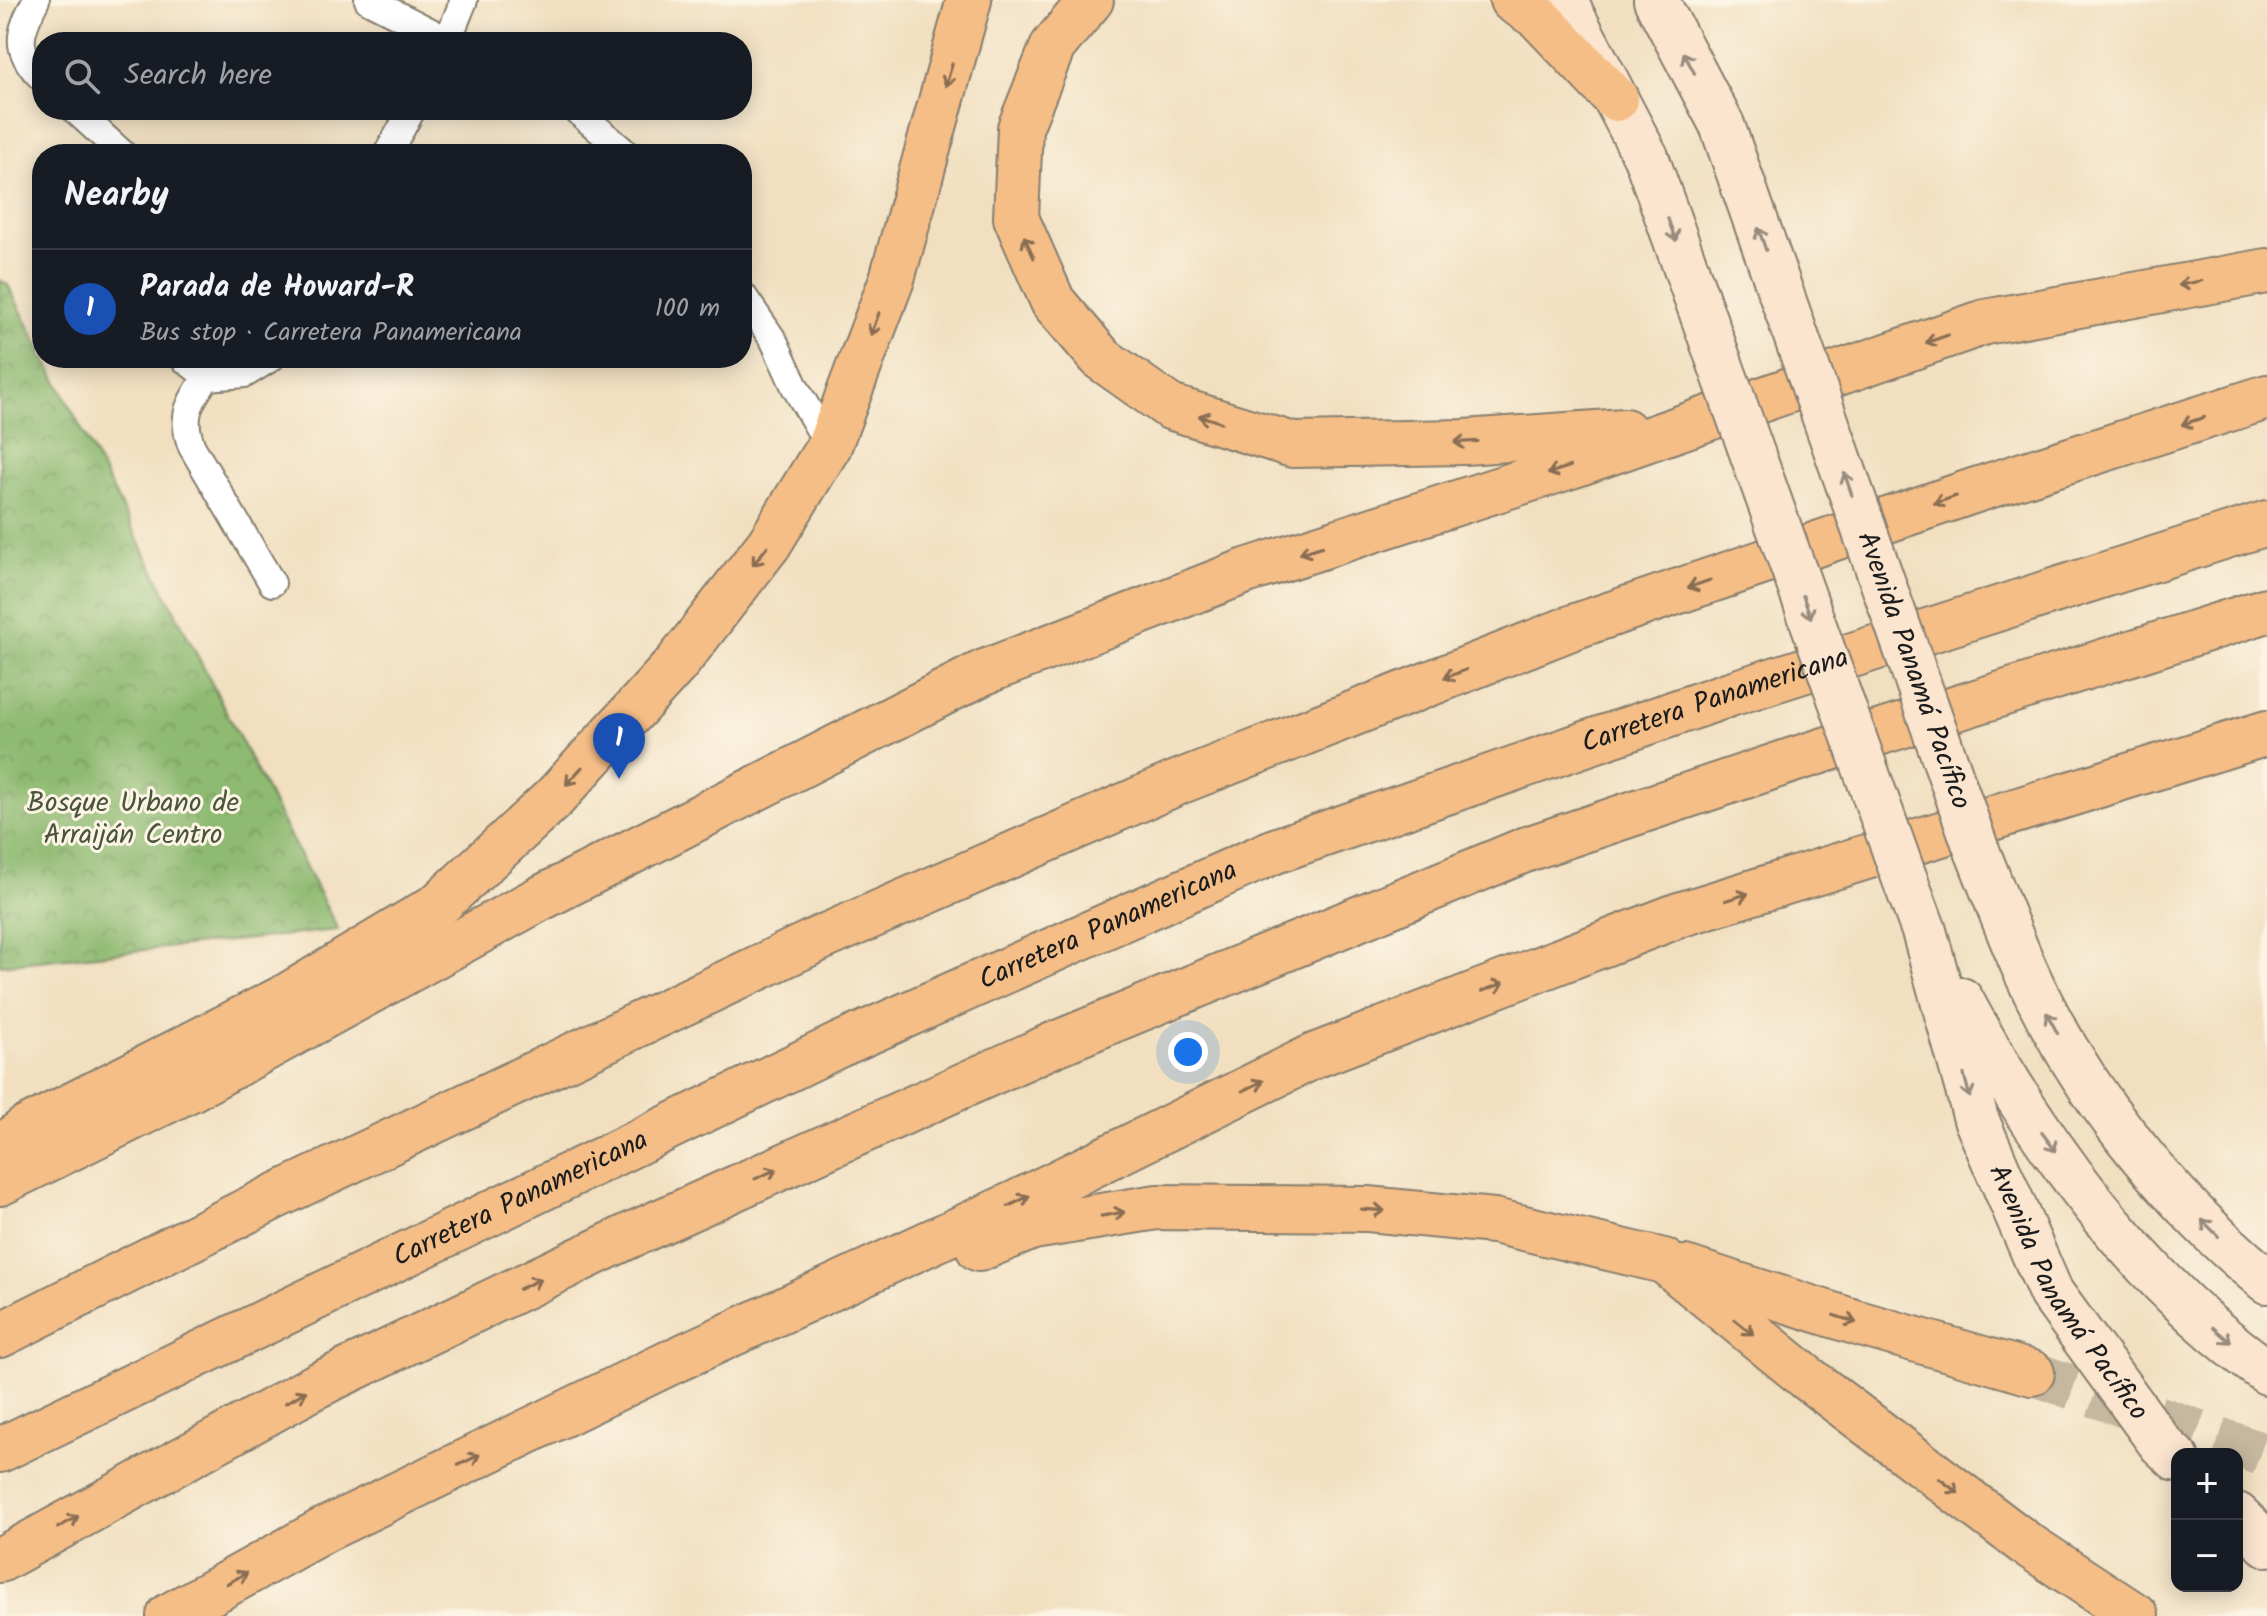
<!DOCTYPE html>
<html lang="en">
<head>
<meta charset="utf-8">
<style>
  :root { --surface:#171b24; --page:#242831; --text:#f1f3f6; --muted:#9ea1a6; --line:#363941; --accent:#d93025 }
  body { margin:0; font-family:Kalam,sans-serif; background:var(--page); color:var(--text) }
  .controls { position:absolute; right:24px; bottom:24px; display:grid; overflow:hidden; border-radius:16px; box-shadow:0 4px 20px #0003 }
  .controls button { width:72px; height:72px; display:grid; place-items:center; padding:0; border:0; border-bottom:2px solid var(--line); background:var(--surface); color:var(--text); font:40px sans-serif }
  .you { position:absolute; left:1188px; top:1052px; width:28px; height:28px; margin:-20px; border:6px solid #fff; border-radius:50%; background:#1a73e8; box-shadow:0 0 0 12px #1a73e833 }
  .badge { display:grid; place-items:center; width:52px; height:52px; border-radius:50%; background:var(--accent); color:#fff; font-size:26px; font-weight:700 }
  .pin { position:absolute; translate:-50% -66px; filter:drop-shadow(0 2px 4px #0008) }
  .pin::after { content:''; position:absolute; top:42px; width:28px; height:24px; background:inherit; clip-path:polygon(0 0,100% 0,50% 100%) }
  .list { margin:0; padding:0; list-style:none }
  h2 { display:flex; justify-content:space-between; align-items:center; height:104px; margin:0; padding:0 32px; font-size:34px }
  h2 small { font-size:26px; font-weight:400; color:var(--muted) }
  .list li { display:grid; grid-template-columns:52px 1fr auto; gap:24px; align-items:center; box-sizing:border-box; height:120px; padding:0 32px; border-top:2px solid var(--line) }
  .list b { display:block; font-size:30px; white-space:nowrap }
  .list p { margin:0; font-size:26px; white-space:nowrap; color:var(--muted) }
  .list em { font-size:26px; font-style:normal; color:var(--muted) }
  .icon { flex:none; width:44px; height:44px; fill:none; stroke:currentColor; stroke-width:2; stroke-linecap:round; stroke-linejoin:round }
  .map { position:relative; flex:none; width:2267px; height:1616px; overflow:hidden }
  .search { position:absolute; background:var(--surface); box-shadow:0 4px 20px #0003; left:32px; top:32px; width:720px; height:88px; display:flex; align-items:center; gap:20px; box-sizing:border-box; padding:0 28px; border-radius:32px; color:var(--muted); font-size:30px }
  .panel { position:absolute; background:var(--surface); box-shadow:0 4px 20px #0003; left:32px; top:144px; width:720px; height:224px; border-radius:32px }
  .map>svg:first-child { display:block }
  .forest { fill:url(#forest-crowns); stroke:#556b46; stroke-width:2 }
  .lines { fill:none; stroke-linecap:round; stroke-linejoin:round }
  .highway-tunnel { stroke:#c6b89f; stroke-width:44; stroke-dasharray:44 22; stroke-linecap:butt }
  .lane-casing { stroke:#867e6e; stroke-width:30 }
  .secondary-casing { stroke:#867e6e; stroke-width:48 }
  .highway-casing { stroke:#867e6e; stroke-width:48 }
  .lane { stroke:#fff; stroke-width:26 }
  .secondary { stroke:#fbe5cf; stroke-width:44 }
  .highway { stroke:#f6be87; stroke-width:44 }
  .secondary-bridge-casing { stroke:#867e6e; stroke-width:48; stroke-linecap:butt }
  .secondary-bridge { stroke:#fbe5cf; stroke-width:44 }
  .oneway { stroke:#978b7e }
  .oneway2 { stroke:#896d52 }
  .labels { text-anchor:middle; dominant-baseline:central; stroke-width:6; stroke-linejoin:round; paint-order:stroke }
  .street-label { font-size:28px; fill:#1c1c1c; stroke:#fcf5e5 }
  .park-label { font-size:28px; fill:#49553b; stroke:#fcf5e5 }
</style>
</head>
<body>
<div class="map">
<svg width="2267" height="1616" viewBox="0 0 2267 1616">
  <defs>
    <pattern id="forest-crowns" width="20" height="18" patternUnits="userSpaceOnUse" patternTransform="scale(2)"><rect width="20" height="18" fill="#8eba71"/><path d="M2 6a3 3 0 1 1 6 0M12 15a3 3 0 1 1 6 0" fill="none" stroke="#7a9f61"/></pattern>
  </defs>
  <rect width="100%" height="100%" fill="#fcf5e5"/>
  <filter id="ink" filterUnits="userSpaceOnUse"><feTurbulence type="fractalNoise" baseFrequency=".0125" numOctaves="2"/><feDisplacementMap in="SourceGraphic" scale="16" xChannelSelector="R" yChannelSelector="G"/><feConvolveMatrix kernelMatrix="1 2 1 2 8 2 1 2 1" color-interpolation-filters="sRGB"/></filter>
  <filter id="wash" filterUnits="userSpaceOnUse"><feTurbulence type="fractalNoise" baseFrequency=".006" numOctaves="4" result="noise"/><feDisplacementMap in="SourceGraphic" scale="32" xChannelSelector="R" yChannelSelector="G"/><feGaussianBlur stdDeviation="1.8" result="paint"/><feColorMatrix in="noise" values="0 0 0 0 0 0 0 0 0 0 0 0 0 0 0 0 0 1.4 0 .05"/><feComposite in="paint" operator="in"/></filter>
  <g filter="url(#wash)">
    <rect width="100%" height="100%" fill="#f1dfc0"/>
    <path class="forest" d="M 0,280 L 8,285 L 42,352 L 42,358 L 45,358 L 338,930 L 0,965 Z"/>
  </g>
  <g filter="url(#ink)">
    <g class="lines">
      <path class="highway-tunnel" d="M 2032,1373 L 2267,1456"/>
      <g class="lane-casing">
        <g id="lane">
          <path d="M 36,0 C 19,33 13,49 42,78"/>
          <path d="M 368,0 L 451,42"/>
          <path d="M 447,42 L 464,0"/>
          <path d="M 75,110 L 123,154"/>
          <path d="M 576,110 L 627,154"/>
          <path d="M 387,154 L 412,110"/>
          <path d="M 742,294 L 774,341 L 795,387 L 829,446"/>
          <path d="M 183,358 L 207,377 L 245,374 L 271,358"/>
          <path d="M 207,377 C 189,402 180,417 192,447 L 272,583"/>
        </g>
      </g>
      <g class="secondary-casing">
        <g id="secondary">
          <path d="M 1564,0 L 1646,157"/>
          <path d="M 1656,0 L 1722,125"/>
          <path d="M 1976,848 C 1993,890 2008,932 2026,972 C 2078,1089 2169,1201 2267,1281"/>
          <path id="s1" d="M 1904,877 L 1924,931 L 1976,1119 L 2051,1293 L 2161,1444 L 2177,1459"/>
          <path d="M 1961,1000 C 2035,1138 2138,1281 2267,1372"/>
          <path d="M 2237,1515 L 2267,1544"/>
        </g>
      </g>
      <g class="highway-casing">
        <g id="highway">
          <path d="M 1091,0 L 1053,46 L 1020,128 L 1016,218 L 1053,302 L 1102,359 L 1170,407 L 1293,445 L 1464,442 L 1625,431"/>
          <path d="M 1512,0 L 1538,17 L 1616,99"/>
          <path d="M 0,1149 L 25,1129 L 285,997 L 438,905 L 554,798 L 677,663 L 769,544 L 829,446 L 892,279 L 969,0"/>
          <path d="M 0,1183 L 193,1088 L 539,899 L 982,673 L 1246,571 L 1571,466 L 1985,322 L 2267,271"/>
          <path d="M 979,1249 L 1033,1227 L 1157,1207 L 1368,1209 L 1494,1221 L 1664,1261 L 1806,1377 L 2025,1543 L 2136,1616"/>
          <path d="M 1685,1268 L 1858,1323 L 2032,1373"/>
          <path d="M 0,1335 L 274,1197 L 821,938 L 1179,782 L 1576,626 L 1976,490 L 2267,397"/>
          <path id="s2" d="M 0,1450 L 839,1045 L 1275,851 L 1730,694 L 2267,523"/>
          <path d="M 0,1560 L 318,1385 L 629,1236 L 1053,1045 L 1527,849 L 1796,759 L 2267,610"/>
          <path d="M 169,1616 L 324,1530 L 669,1363 L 1016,1203 L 1314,1056 L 1679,915 L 2267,733"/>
        </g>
      </g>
      <use href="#lane" class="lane"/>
      <use href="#secondary" class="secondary"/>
      <use href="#highway" class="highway"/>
      <g class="secondary-bridge-casing">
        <g id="secondary-bridge">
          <path id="s3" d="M 1722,125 L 1976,848"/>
          <path d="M 1646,157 L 1904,877"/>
        </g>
      </g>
      <use href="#secondary-bridge" class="secondary-bridge"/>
    </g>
    <defs><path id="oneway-shaft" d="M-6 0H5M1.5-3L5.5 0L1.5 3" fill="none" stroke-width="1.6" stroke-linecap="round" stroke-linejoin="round" transform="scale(2)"/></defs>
    <g class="oneway">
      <use href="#oneway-shaft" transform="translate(1689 63) rotate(-118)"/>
      <use href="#oneway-shaft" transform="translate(1672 230) rotate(70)"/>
      <use href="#oneway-shaft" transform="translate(1762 239) rotate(-109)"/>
      <use href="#oneway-shaft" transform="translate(1848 484) rotate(-109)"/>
      <use href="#oneway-shaft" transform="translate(1807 607) rotate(70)"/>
      <use href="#oneway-shaft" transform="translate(2052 1023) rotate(-118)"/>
      <use href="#oneway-shaft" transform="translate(1967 1086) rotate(75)"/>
      <use href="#oneway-shaft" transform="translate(2049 1142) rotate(53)"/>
      <use href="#oneway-shaft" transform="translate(2210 1228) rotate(-135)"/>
      <use href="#oneway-shaft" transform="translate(2222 1335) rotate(40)"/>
    </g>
    <g class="oneway2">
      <use href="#oneway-shaft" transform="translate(949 75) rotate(106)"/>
      <use href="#oneway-shaft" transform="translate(1029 247) rotate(-114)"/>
      <use href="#oneway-shaft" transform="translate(2190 283) rotate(169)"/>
      <use href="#oneway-shaft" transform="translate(875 324) rotate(110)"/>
      <use href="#oneway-shaft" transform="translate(1937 339) rotate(161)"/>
      <use href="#oneway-shaft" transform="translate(1210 419) rotate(-163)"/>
      <use href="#oneway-shaft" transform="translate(2193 421) rotate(162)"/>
      <use href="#oneway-shaft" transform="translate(1466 442) rotate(177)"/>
      <use href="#oneway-shaft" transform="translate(1559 470) rotate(162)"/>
      <use href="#oneway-shaft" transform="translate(1945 500) rotate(161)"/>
      <use href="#oneway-shaft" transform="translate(1311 550) rotate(162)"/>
      <use href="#oneway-shaft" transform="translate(760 556) rotate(128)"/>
      <use href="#oneway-shaft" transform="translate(1699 584) rotate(161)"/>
      <use href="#oneway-shaft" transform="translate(1455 674) rotate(159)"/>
      <use href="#oneway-shaft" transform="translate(574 776) rotate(132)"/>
      <use href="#oneway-shaft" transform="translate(1737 897) rotate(-17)"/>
      <use href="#oneway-shaft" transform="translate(1493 987) rotate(-21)"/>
      <use href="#oneway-shaft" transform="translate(1253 1086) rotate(-26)"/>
      <use href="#oneway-shaft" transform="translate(766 1174) rotate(-24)"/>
      <use href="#oneway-shaft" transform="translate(1019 1201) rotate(-26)"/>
      <use href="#oneway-shaft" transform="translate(1373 1210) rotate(4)"/>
      <use href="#oneway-shaft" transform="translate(1113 1214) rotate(-10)"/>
      <use href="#oneway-shaft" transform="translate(530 1284) rotate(-26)"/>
      <use href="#oneway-shaft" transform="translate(1845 1319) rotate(18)"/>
      <use href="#oneway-shaft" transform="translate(1744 1327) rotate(39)"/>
      <use href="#oneway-shaft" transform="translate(296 1397) rotate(-29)"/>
      <use href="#oneway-shaft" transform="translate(469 1460) rotate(-26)"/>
      <use href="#oneway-shaft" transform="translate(1949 1486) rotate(37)"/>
      <use href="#oneway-shaft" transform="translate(68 1522) rotate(-29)"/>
      <use href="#oneway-shaft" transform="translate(237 1578) rotate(-29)"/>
    </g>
  </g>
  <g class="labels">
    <g class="street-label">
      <text stroke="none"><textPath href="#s3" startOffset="578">Avenida Panamá Pacífico</textPath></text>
      <text stroke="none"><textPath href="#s2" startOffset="1874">Carretera Panamericana</textPath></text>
      <text stroke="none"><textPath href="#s2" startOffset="1226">Carretera Panamericana</textPath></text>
      <text stroke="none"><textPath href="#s2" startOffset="578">Carretera Panamericana</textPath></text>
      <text stroke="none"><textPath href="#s1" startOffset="450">Avenida Panamá Pacífico</textPath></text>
    </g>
    <g class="park-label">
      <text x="133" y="803">Bosque Urbano de<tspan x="133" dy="32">Arraiján Centro</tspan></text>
    </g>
  </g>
</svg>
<div class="controls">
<button>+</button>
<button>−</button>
</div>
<div class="you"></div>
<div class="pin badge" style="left:619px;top:779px;background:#1a4fb4">1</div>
<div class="search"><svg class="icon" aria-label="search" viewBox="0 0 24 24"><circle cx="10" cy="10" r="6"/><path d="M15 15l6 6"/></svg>Search here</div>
<section class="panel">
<h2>Nearby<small></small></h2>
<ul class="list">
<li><span class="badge" style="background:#1a4fb4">1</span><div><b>Parada de Howard-R</b><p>Bus stop · Carretera Panamericana</p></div><em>100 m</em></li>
</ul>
</section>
</div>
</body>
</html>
